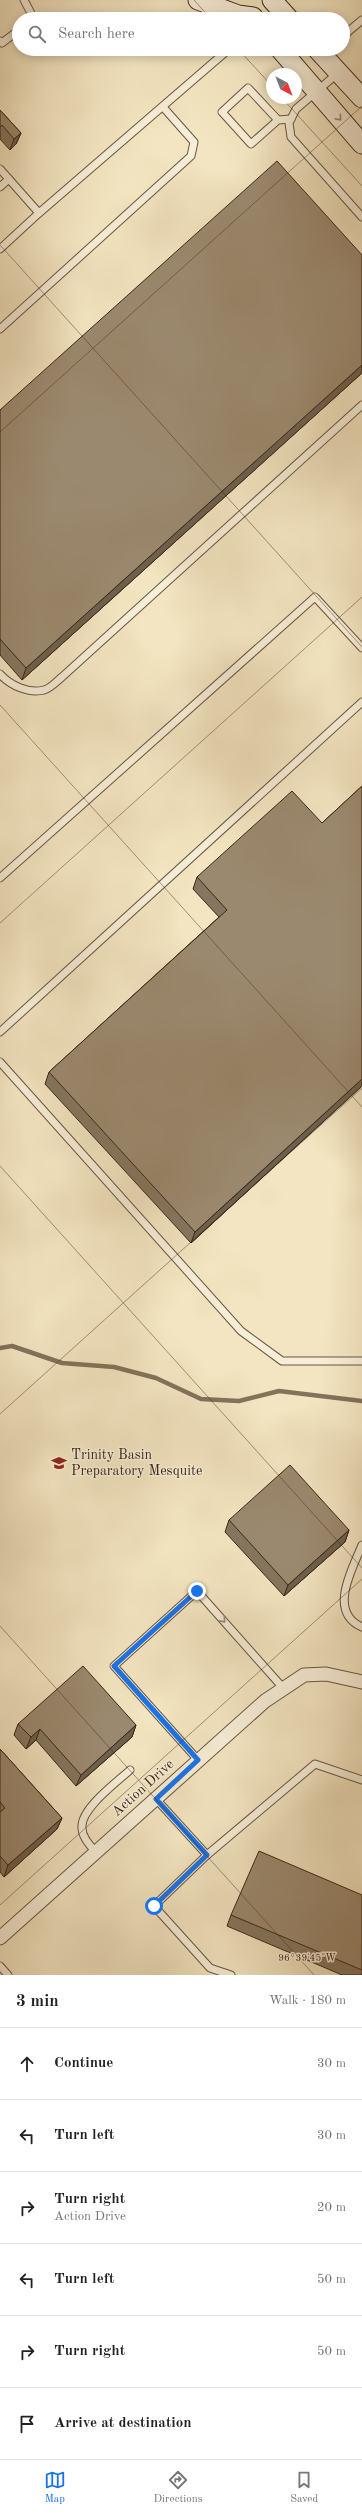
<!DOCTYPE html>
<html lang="en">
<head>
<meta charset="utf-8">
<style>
  :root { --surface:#fff; --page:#f6f6f6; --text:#222; --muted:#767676; --line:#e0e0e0; --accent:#1a73e8 }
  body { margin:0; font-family:"Old Standard TT",serif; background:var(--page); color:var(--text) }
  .compass { position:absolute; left:266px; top:68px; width:36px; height:36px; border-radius:50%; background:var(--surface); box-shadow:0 2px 10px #0003; rotate:138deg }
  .stop { position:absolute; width:12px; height:12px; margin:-9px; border:3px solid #1a73e8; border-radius:50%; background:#fff }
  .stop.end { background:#1a73e8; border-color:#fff; box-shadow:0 1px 4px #0008 }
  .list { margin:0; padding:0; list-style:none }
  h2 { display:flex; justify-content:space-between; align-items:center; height:52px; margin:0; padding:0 16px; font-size:17px }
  h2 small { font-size:13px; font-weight:400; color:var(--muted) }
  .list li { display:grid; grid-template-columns:26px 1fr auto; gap:12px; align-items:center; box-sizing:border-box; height:72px; padding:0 16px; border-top:1px solid var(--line) }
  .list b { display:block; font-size:15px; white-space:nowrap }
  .list p { margin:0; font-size:13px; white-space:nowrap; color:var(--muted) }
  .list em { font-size:13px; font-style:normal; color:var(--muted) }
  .icon { flex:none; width:22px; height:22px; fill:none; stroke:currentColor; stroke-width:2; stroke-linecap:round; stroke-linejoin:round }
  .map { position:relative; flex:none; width:362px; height:1975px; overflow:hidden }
  .search { position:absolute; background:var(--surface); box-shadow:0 2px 10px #0003; left:12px; right:12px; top:12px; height:44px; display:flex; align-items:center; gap:10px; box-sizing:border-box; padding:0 14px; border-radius:22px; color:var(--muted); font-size:15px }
  .sheet { height:484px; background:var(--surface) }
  nav { display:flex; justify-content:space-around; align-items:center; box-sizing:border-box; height:56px; border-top:1px solid var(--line); background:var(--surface); font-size:11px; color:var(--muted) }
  nav a { display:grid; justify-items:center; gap:2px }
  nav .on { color:var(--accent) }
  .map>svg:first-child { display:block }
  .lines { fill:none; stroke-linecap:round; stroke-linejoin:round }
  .stream { stroke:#84725a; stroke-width:4.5 }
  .lane-casing { stroke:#695641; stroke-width:9 }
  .street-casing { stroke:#695641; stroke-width:15 }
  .secondary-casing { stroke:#3b2616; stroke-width:21 }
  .lane { stroke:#f7eed7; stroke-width:7 }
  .street { stroke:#f7eed7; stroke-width:13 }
  .secondary { stroke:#f7eed7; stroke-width:19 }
  .wall { fill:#85765f; stroke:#3b2616 }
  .shaded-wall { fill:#6c604e; stroke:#3b2616 }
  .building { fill:#9b896f; stroke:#3b2616 }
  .oneway { stroke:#998a76 }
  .route { stroke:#1a73e8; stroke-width:5 }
  .ticks { fill:none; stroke:#3b2616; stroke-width:1; stroke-opacity:0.45 }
  .labels { text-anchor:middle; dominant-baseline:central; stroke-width:3; stroke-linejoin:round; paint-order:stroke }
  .poi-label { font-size:14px; fill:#3b2616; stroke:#f7eed7; text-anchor:start }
  .street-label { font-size:14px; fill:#3b2616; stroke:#f7eed7 }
  .ticks-label { font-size:10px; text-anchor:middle; fill:#3b2616; stroke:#f7eed7; stroke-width:3; stroke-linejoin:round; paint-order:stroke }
</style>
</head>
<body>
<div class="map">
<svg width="362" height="1975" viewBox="0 0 362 1975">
  <rect width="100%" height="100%" fill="#f3e5c1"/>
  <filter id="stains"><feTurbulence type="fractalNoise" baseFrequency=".005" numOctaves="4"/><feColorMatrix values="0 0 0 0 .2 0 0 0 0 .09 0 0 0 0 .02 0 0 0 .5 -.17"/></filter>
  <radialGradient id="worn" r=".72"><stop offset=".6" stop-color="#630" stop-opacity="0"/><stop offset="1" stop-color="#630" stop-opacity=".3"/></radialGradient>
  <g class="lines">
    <path class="stream" d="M 0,1348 L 12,1346 L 62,1363 L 114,1367 L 156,1378 L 201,1399 L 239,1401 L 279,1391 L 362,1401"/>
    <g class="lane-casing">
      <g id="lane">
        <path d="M 24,0 L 34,19"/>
        <path d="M 343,36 L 362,20"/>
        <path d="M 0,41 L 2,43 L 19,30"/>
        <path d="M 338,73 L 296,109 L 289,123 L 291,137 L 362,217"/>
        <path d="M 278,120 L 251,144 L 222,112 L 248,88 L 278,120 L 291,119"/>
        <path d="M 0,169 L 39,213 L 229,49"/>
        <path d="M 0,187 L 9,179"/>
        <path d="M 0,249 L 39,213"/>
        <path d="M 0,329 L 191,156 L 194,142 L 163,107"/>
        <path d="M 0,674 C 10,685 28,694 44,690 C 50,689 57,681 62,677 L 362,405"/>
        <path d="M 0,878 L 315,597 L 362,648"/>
        <path d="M 0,1032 L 362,702"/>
        <path d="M 0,1062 L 241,1331 L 282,1361 L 362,1361"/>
        <path d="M 362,1545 C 353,1568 327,1612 362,1627"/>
        <path d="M 198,1760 L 114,1666 L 197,1591 L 284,1689"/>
        <path d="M 156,1799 L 207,1855 L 315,1764 L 362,1780"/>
        <path d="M 96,1852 C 90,1846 82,1837 82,1828 C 80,1809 117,1782 130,1770"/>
        <path d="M 207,1855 L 154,1906 L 210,1968 L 231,1975"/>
        <path d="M 0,1966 L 8,1975"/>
      </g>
    </g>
    <g class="street-casing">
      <path id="street" d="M 0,1938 L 265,1701 L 304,1675 L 326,1674 L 362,1682"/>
    </g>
    <g class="secondary-casing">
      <g id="secondary">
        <path d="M 198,0 L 238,15 L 253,17"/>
        <path d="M 272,0 L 289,19"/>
        <path d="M 280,49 L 362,144"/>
        <path d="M 317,49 L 362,98"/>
      </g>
    </g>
    <use href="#lane" class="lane"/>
    <use href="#street" class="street"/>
    <use href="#secondary" class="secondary"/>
  </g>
  <g class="wall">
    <path d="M 0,110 L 21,133 L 16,144 L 10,150 L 0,139 Z"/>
    <path d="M 362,255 L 362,373 L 22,680 L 0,655 L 0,410 Z"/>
    <path d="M 362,786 L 362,1086 L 191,1243 L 45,1084 L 49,1072 L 219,917 L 193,889 L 197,877 L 322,823 Z"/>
    <path d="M 229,1520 L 349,1530 L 345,1542 L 284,1596 L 225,1532 Z"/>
    <path d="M 18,1724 L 136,1725 L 132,1737 L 76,1786 L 36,1740 L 26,1749 L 14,1735 Z"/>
    <path d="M 0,1749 L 62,1818 L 57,1829 L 4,1877 L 0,1872 Z"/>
    <path d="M 362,1895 L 362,1975 L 342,1975 L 227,1926 L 231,1915 Z"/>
  </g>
  <g class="shaded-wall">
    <path d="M 21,133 L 16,144 L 10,150 L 14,139 Z"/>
    <path d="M 362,365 L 362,373 L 22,680 L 26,668 Z"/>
    <path d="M 362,1079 L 362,1086 L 191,1243 L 195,1232 Z"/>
    <path d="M 349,1530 L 345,1542 L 284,1596 L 288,1585 Z"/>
    <path d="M 136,1725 L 132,1737 L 76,1786 L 81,1775 Z"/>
    <path d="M 40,1729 L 36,1740 L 26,1749 L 31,1737 Z"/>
    <path d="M 62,1818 L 57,1829 L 4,1877 L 8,1865 Z"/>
  </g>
  <g class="building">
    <path d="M 0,110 L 21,133 L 14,139 L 2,125 L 0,127 Z"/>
    <path d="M 277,161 L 362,255 L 362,365 L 26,668 L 0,639 L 0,410 Z"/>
    <path d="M 362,786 L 362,1079 L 195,1232 L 49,1072 L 227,910 L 197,877 L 292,791 L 322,823 Z"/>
    <path d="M 290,1465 L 349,1530 L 288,1585 L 229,1520 Z"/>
    <path d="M 83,1666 L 136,1725 L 81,1775 L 40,1729 L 31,1737 L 18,1724 Z"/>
    <path d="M 0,1749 L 62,1818 L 8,1865 L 0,1856 L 0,1812 L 5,1808 L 0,1802 Z"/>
    <path d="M 259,1851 L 362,1895 L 362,1970 L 231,1915 Z"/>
  </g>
  <defs><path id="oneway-chevron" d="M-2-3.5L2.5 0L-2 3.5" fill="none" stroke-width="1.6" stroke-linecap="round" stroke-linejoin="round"/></defs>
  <g class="oneway">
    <use href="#oneway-chevron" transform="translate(339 118) rotate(49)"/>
    <use href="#oneway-chevron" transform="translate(223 1620) rotate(48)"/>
  </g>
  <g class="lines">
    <path class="route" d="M 154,1906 L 207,1855 L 156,1799 L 198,1760 L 114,1666 L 197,1591"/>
  </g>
  <path class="ticks" d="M 194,0 L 211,19M 238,49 L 272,86M 282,98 L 362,186M 0,245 L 362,647M 0,432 L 362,106M 0,705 L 362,1107M 0,923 L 362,597M 0,1166 L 362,1568M 0,1414 L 362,1088M 0,1626 L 314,1975M 0,1905 L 362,1579"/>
  <defs>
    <g id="school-bare" transform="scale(1.2)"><path d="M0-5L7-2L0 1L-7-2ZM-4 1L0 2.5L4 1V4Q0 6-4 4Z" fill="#8f2418" stroke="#f7eed7" stroke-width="2.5" paint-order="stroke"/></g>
  </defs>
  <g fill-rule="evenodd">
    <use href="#school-bare" x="59" y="1463"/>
  </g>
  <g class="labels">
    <g class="poi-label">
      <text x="71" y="1455">Trinity Basin<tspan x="71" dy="16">Preparatory Mesquite</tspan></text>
    </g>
    <g class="street-label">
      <text transform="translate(143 1788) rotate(-42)">Action Drive</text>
    </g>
  </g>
  <g class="ticks-label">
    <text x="307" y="1961">96°39'45"W</text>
  </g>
  <rect width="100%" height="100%" filter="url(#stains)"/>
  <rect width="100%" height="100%" fill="url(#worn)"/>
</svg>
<svg class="compass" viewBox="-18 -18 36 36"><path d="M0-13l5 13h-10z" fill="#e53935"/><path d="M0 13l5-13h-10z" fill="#767676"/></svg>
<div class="stop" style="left:154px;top:1906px"></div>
<div class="stop end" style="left:197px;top:1591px"></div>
<div class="search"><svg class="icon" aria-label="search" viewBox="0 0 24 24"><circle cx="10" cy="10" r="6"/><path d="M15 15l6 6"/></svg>Search here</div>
</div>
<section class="sheet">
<h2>3 min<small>Walk · 180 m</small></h2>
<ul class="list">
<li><svg class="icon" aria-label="ahead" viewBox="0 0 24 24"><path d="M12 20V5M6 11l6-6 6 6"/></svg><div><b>Continue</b></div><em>30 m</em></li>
<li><svg class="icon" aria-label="left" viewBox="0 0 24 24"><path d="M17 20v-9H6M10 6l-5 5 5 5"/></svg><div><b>Turn left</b></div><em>30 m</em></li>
<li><svg class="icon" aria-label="right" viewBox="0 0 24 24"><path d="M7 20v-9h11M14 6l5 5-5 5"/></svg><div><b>Turn right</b><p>Action Drive</p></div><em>20 m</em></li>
<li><svg class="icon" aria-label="left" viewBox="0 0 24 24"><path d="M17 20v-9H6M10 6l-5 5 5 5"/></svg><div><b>Turn left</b></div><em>50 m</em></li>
<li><svg class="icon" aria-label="right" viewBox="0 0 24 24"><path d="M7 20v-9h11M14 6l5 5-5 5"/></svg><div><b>Turn right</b></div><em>50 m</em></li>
<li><svg class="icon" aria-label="arrive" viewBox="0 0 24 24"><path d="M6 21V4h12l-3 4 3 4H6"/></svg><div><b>Arrive at destination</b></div></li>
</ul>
</section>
<nav>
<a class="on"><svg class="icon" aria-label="map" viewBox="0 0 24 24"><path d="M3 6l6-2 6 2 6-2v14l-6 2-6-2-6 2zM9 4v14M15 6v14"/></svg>Map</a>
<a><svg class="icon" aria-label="directions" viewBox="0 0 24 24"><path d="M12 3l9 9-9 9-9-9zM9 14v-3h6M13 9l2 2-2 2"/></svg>Directions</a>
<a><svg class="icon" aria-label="saved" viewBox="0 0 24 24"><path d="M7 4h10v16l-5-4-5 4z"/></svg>Saved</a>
</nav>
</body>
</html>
